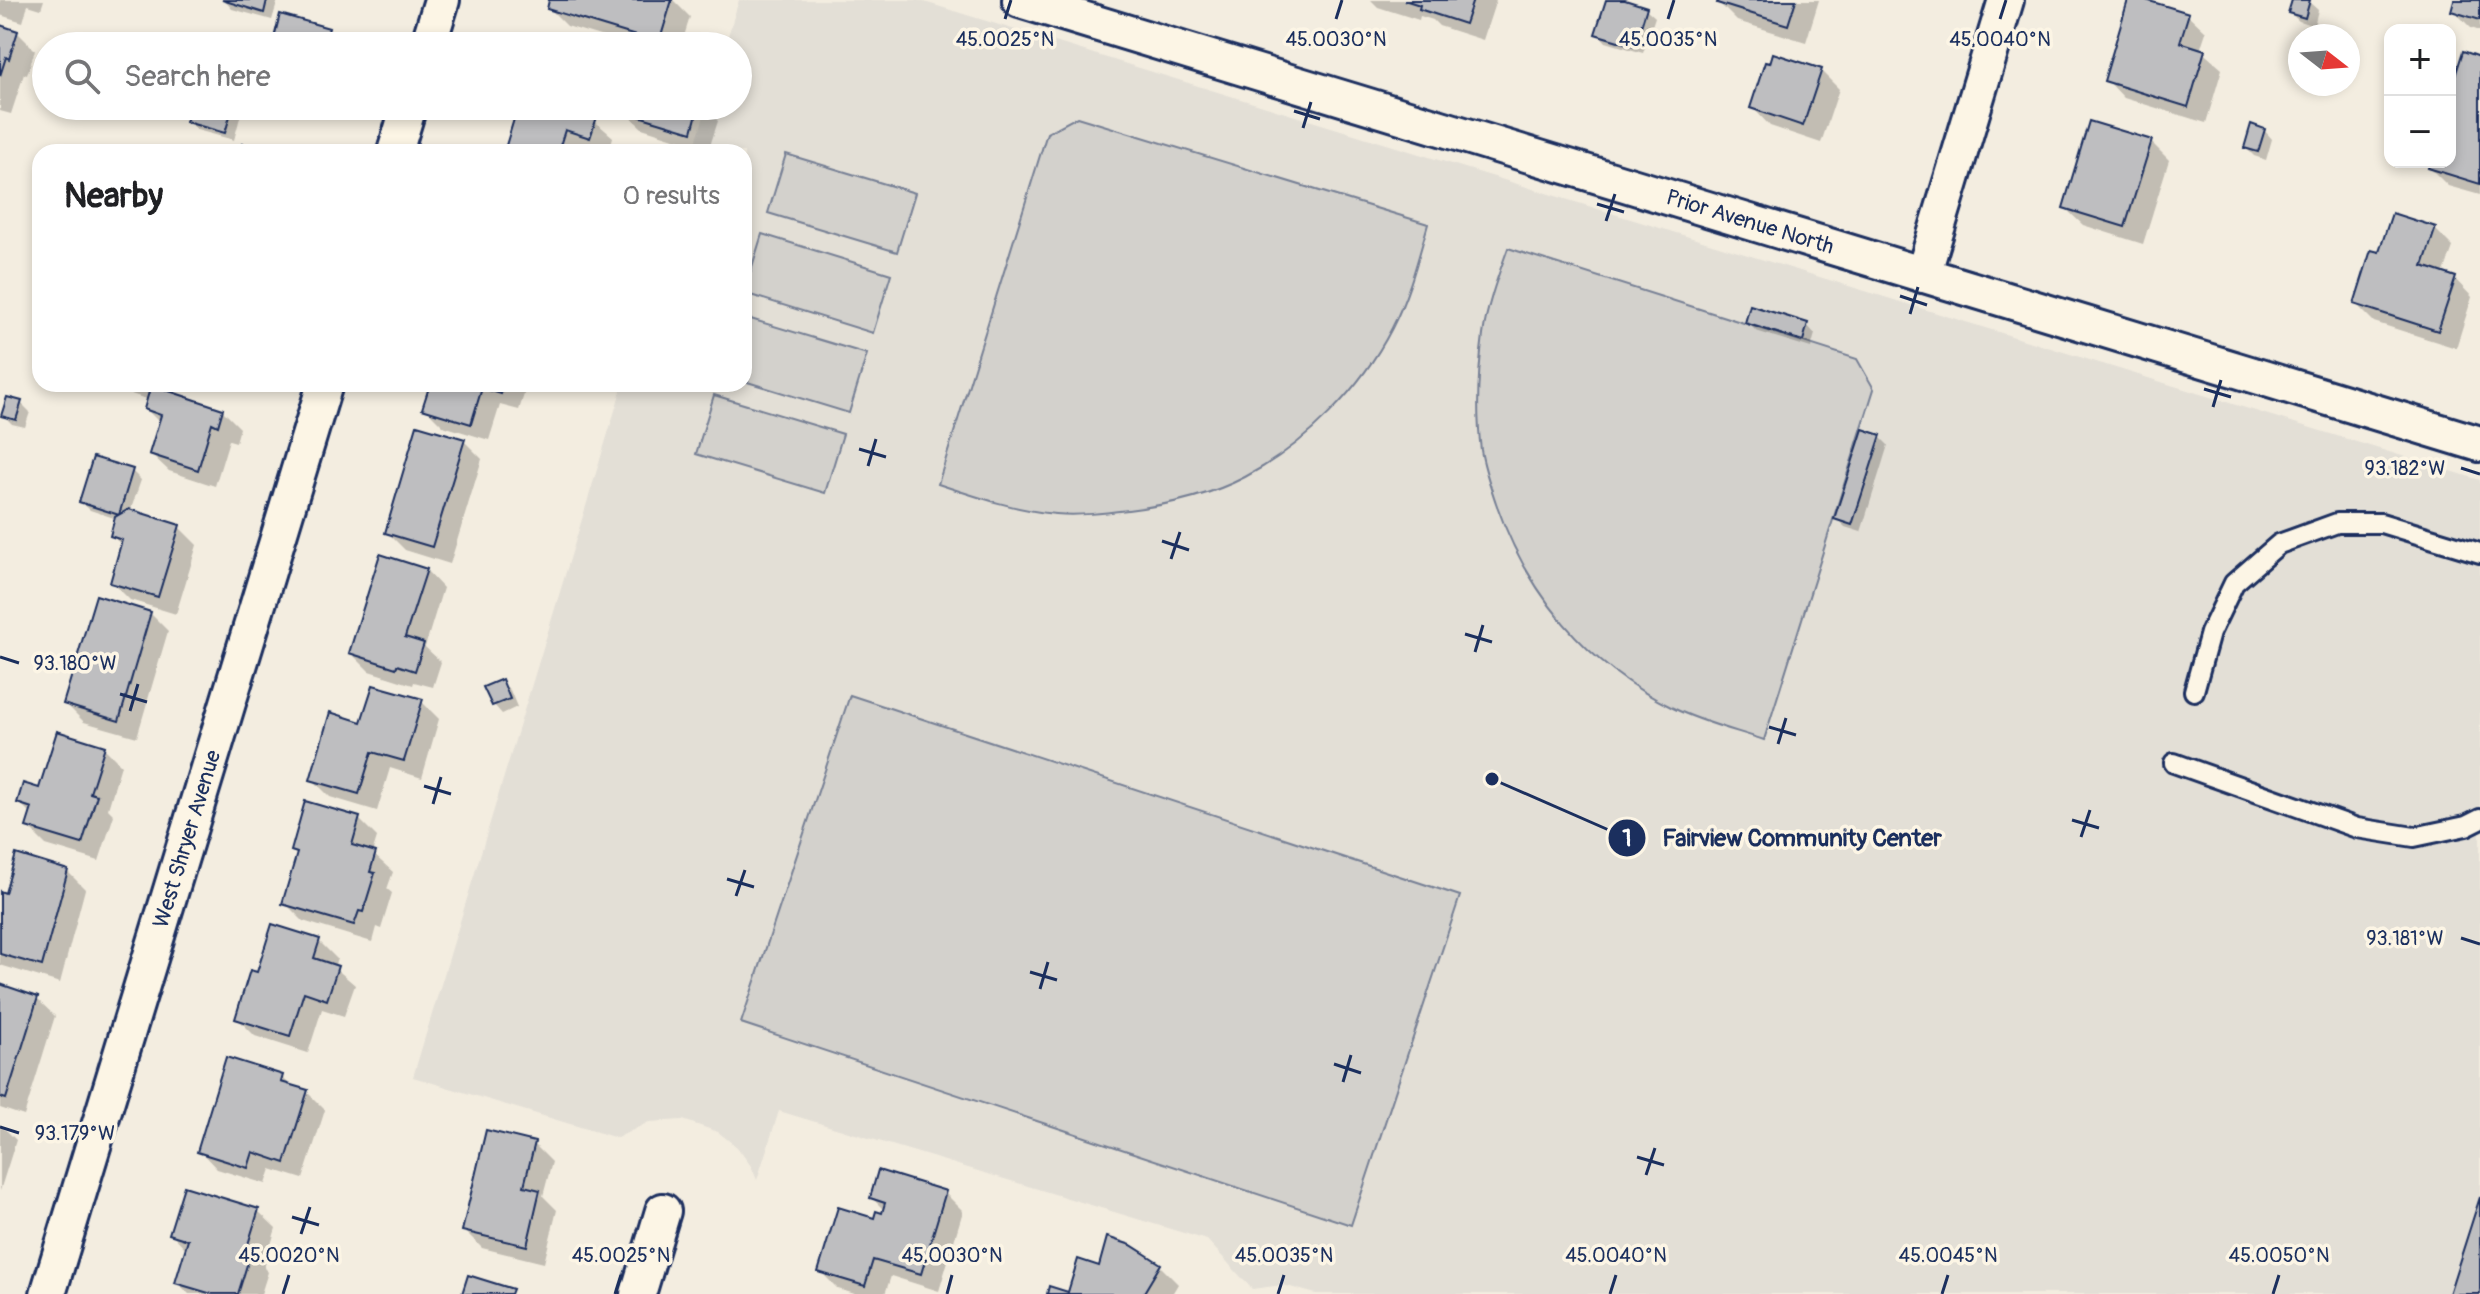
<!DOCTYPE html>
<html lang="en">
<head>
<meta charset="utf-8">
<style>
  :root { --surface:#fff; --page:#f6f6f6; --text:#202124; --muted:#757577; --line:#e0e0e0 }
  body { margin:0; font-family:Pangolin,sans-serif; background:var(--page); color:var(--text) }
  .controls { position:absolute; right:24px; top:24px; display:grid; overflow:hidden; border-radius:16px; box-shadow:0 4px 12px #0003 }
  .controls button { width:72px; height:72px; display:grid; place-items:center; padding:0; border:0; border-bottom:2px solid var(--line); background:var(--surface); color:var(--text); font:40px sans-serif }
  .compass { position:absolute; left:2288px; top:24px; width:72px; height:72px; border-radius:50%; background:var(--surface); box-shadow:0 4px 12px #0003; rotate:107deg }
  .list { margin:0; padding:0; list-style:none }
  h2 { display:flex; justify-content:space-between; align-items:center; height:104px; margin:0; padding:0 32px; font-size:34px }
  h2 small { font-size:26px; font-weight:400; color:var(--muted) }
  .icon { flex:none; width:44px; height:44px; fill:none; stroke:currentColor; stroke-width:2; stroke-linecap:round; stroke-linejoin:round }
  .map { position:relative; flex:none; width:2480px; height:1294px; overflow:hidden }
  .search { position:absolute; background:var(--surface); box-shadow:0 4px 12px #0003; left:32px; top:32px; width:720px; height:88px; display:flex; align-items:center; gap:20px; box-sizing:border-box; padding:0 28px; border-radius:44px; color:var(--muted); font-size:30px }
  .panel { position:absolute; background:var(--surface); box-shadow:0 4px 12px #0003; left:32px; top:144px; width:720px; height:248px; border-radius:24px }
  .map>svg:first-child { display:block }
  .built { fill:#e3dfd6 }
  .green { fill:#d3d1cc; stroke:#778095; stroke-width:2 }
  .shadow { fill:#0003 }
  .building { fill:#bebec0; stroke:#1b2f5e; stroke-width:2 }
  .lines { fill:none; stroke-linecap:round; stroke-linejoin:round }
  .service-casing { stroke:#1b2f5e; stroke-width:24 }
  .minor-casing { stroke:#1b2f5e; stroke-width:40 }
  .service { stroke:#fcf5e5; stroke-width:18 }
  .minor { stroke:#fcf5e5; stroke-width:34 }
  .ticks { fill:none; stroke:#1b2f5e; stroke-width:3 }
  .labels { text-anchor:middle; dominant-baseline:central; stroke-width:7; stroke-linejoin:round; paint-order:stroke }
  .street-label { font-size:22px; fill:#1b2f5e; stroke:#fcf5e5 }
  .ticks-label { font-size:20px; text-anchor:middle; fill:#1b2f5e; stroke:#fcf5e5; stroke-width:7; stroke-linejoin:round; paint-order:stroke }
  .leader { fill:none; stroke:#1b2f5e; stroke-width:3 }
  .callout-dot { fill:#1b2f5e; stroke:#fcf5e5; stroke-width:3 }
  .mark-label { font-size:24px; text-anchor:middle; font-weight:bold; fill:#fff }
  .callout-label { font-size:24px; text-anchor:middle; font-weight:bold; fill:#1b2f5e; stroke:#fcf5e5; stroke-width:7; stroke-linejoin:round; paint-order:stroke }
</style>
</head>
<body>
<div class="map">
<svg width="2480" height="1294" viewBox="0 0 2480 1294">
  <rect width="100%" height="100%" fill="#f3ede0"/>
  <filter id="ink" filterUnits="userSpaceOnUse"><feTurbulence type="fractalNoise" baseFrequency=".0125" numOctaves="2"/><feDisplacementMap in="SourceGraphic" scale="16" xChannelSelector="R" yChannelSelector="G"/><feConvolveMatrix kernelMatrix="1 2 1 2 8 2 1 2 1" color-interpolation-filters="sRGB"/></filter>
  <g filter="url(#ink)">
    <path class="built" d="M 739,0 L 918,0 L 2480,480 L 2480,1294 L 1316,1294 L 1283,1285 L 1252,1289 L 1207,1240 L 779,1111 L 757,1180 L 751,1166 L 737,1147 L 718,1132 L 683,1120 L 649,1122 L 617,1138 L 413,1077 L 623,384 L 744,384 L 744,152 L 693,152 L 707,106 L 738,106 L 738,46 L 725,46 Z"/>
    <g class="green">
      <path d="M 1077,117 L 1428,224 C 1418,259 1409,295 1392,328 C 1361,389 1305,445 1245,477 C 1209,496 1168,505 1128,510 C 1104,513 1080,516 1056,514 C 1015,510 977,497 938,484 L 1047,133 Z"/>
      <path d="M 786,154 L 915,193 L 897,252 L 768,213 Z"/>
      <path d="M 762,234 L 891,274 L 873,333 L 744,293 Z"/>
      <path d="M 1508,248 L 1857,359 L 1874,389 L 1764,740 C 1734,730 1701,722 1673,708 C 1586,666 1527,592 1496,503 C 1490,485 1484,468 1481,450 C 1476,413 1478,373 1483,335 C 1487,305 1498,276 1508,248 Z"/>
      <path d="M 744,317 L 867,354 L 849,413 L 744,381 Z"/>
      <path d="M 714,395 L 843,434 L 825,493 L 696,454 Z"/>
      <path d="M 850,695 L 1460,896 L 1351,1225 L 741,1023 Z"/>
    </g>
    <g class="shadow">
      <path d="M 0,0 L 44,0 L 41,9 L 28,5 L 23,22 L 0,15 Z"/>
      <path d="M 224,0 L 278,0 L 272,20 L 232,9 Z"/>
      <path d="M 552,0 L 673,0 L 690,17 L 681,46 L 633,46 L 567,26 L 549,8 Z"/>
      <path d="M 1371,0 L 1496,0 L 1483,40 L 1439,26 L 1433,20 L 1420,16 L 1419,20 L 1378,7 Z"/>
      <path d="M 1608,0 L 1618,0 L 1646,9 L 1655,17 L 1643,53 L 1606,42 L 1598,33 Z"/>
      <path d="M 1720,0 L 1819,0 L 1806,42 L 1737,21 L 1719,3 Z"/>
      <path d="M 2130,0 L 2139,0 L 2188,15 L 2206,32 L 2200,50 L 2222,69 L 2206,123 L 2124,98 L 2107,80 Z"/>
      <path d="M 2294,0 L 2309,2 L 2318,10 L 2314,26 L 2299,21 L 2290,13 Z"/>
      <path d="M 2456,0 L 2480,0 L 2480,31 L 2471,28 L 2453,10 Z"/>
      <path d="M 0,27 L 17,32 L 35,50 L 27,75 L 24,74 L 11,114 L 0,111 Z"/>
      <path d="M 328,30 L 345,46 L 274,46 Z"/>
      <path d="M 2480,59 L 2480,195 L 2448,186 L 2430,168 L 2432,162 L 2450,162 L 2450,94 Z"/>
      <path d="M 1821,71 L 1839,89 L 1821,143 L 1770,126 L 1753,108 Z"/>
      <path d="M 193,106 L 243,106 L 234,140 L 197,130 L 189,121 Z"/>
      <path d="M 298,106 L 329,106 L 327,114 Z"/>
      <path d="M 520,106 L 595,106 L 591,118 L 613,137 L 609,152 L 582,147 L 581,152 L 506,152 L 515,123 L 507,116 Z"/>
      <path d="M 625,106 L 703,106 L 718,121 L 709,149 L 642,128 L 624,111 Z"/>
      <path d="M 2264,130 L 2272,139 L 2266,160 L 2254,156 L 2246,148 Z"/>
      <path d="M 2151,142 L 2169,160 L 2143,244 L 2083,225 L 2065,208 Z"/>
      <path d="M 2435,229 L 2453,247 L 2443,275 L 2455,279 L 2472,297 L 2456,348 L 2374,322 L 2356,304 L 2380,255 Z"/>
      <path d="M 1747,322 L 1807,325 L 1815,334 L 1811,348 L 1756,331 Z"/>
      <path d="M 102,384 L 150,384 L 149,386 L 222,410 L 240,428 L 236,442 L 229,440 L 215,486 L 169,471 L 151,454 L 160,423 L 146,409 L 149,400 Z"/>
      <path d="M 432,384 L 526,384 L 527,385 L 519,410 L 500,405 L 489,440 L 443,426 L 425,408 Z"/>
      <path d="M 21,403 L 30,412 L 25,427 L 12,424 L 3,415 Z"/>
      <path d="M 1880,437 L 1888,445 L 1861,532 L 1845,527 L 1836,518 Z"/>
      <path d="M 464,441 L 482,459 L 450,564 L 405,550 L 387,532 Z"/>
      <path d="M 132,471 L 141,480 L 130,512 L 179,527 L 197,545 L 176,614 L 130,600 L 112,582 L 123,546 L 112,536 L 117,519 L 90,510 L 81,502 Z"/>
      <path d="M 426,570 L 443,588 L 425,647 L 441,662 L 433,687 L 414,682 L 413,685 L 369,671 L 351,653 Z"/>
      <path d="M 150,613 L 168,631 L 137,737 L 84,722 L 66,704 Z"/>
      <path d="M 501,682 L 510,690 L 517,707 L 502,714 L 494,705 Z"/>
      <path d="M 421,701 L 439,719 L 422,778 L 390,768 L 377,811 L 330,797 L 312,779 L 363,724 Z"/>
      <path d="M 103,747 L 121,765 L 108,809 L 114,815 L 99,861 L 46,845 L 28,827 L 32,815 L 19,802 Z"/>
      <path d="M 359,819 L 377,837 L 372,853 L 393,872 L 387,889 L 392,893 L 381,929 L 376,927 L 372,942 L 303,921 L 285,903 L 298,856 L 293,850 Z"/>
      <path d="M 67,871 L 85,889 L 60,983 L 0,965 L 0,893 L 7,895 Z"/>
      <path d="M 319,941 L 337,959 L 334,967 L 355,985 L 344,1016 L 322,1009 L 308,1053 L 255,1036 L 237,1018 L 258,974 Z"/>
      <path d="M 0,987 L 37,999 L 55,1016 L 24,1116 L 0,1108 Z"/>
      <path d="M 282,1077 L 293,1088 L 307,1092 L 325,1110 L 303,1179 L 271,1169 L 266,1184 L 217,1169 L 200,1151 Z"/>
      <path d="M 0,1124 L 16,1140 L 0,1191 Z"/>
      <path d="M 534,1144 L 552,1162 L 543,1196 L 557,1210 L 544,1263 L 482,1248 L 464,1230 Z"/>
      <path d="M 945,1193 L 963,1211 L 939,1291 L 891,1276 L 885,1294 L 855,1294 L 838,1289 L 820,1271 L 885,1211 L 872,1198 Z"/>
      <path d="M 258,1211 L 276,1228 L 264,1268 L 268,1272 L 261,1294 L 189,1294 L 177,1282 L 187,1250 L 171,1233 Z"/>
      <path d="M 1130,1247 L 1160,1266 L 1178,1284 L 1172,1294 L 1069,1294 Z"/>
    </g>
    <g class="building">
      <path d="M 222,0 L 267,0 L 264,13 Z"/>
      <path d="M 549,0 L 672,0 L 659,43 L 547,9 Z"/>
      <path d="M 1404,0 L 1473,0 L 1465,24 L 1419,9 L 1420,5 Z"/>
      <path d="M 1606,0 L 1625,0 L 1647,7 L 1635,46 L 1595,34 Z"/>
      <path d="M 1718,0 L 1796,0 L 1788,25 L 1717,3 Z"/>
      <path d="M 2128,0 L 2146,0 L 2189,13 L 2180,42 L 2205,50 L 2188,107 L 2104,81 Z"/>
      <path d="M 2292,0 L 2310,0 L 2305,18 L 2288,13 Z"/>
      <path d="M 2454,0 L 2480,0 L 2480,20 L 2451,11 Z"/>
      <path d="M 280,14 L 329,28 L 324,46 L 272,46 Z"/>
      <path d="M 0,25 L 18,31 L 9,59 L 6,57 L 0,76 Z"/>
      <path d="M 2463,51 L 2480,57 L 2480,184 L 2428,168 L 2430,162 L 2450,162 L 2450,92 Z"/>
      <path d="M 1773,53 L 1822,69 L 1803,126 L 1750,108 L 1765,62 L 1770,63 Z"/>
      <path d="M 191,106 L 233,106 L 225,133 L 186,122 Z"/>
      <path d="M 508,106 L 572,106 L 571,109 L 597,117 L 590,138 L 565,130 L 558,152 L 504,152 L 514,119 L 505,116 Z"/>
      <path d="M 623,106 L 699,106 L 692,132 L 622,111 Z"/>
      <path d="M 2089,121 L 2152,140 L 2125,227 L 2063,208 Z"/>
      <path d="M 2251,124 L 2265,129 L 2258,152 L 2244,148 Z"/>
      <path d="M 242,144 L 269,152 L 240,152 Z"/>
      <path d="M 2392,213 L 2436,227 L 2423,266 L 2456,277 L 2438,331 L 2354,304 L 2371,250 L 2379,252 Z"/>
      <path d="M 1750,305 L 1808,323 L 1803,341 L 1745,323 Z"/>
      <path d="M 430,384 L 504,384 L 501,394 L 482,388 L 471,424 L 422,409 Z"/>
      <path d="M 151,385 L 223,409 L 218,426 L 212,423 L 198,470 L 149,454 L 161,415 L 144,409 Z"/>
      <path d="M 7,397 L 22,401 L 16,420 L 1,416 Z"/>
      <path d="M 417,425 L 465,439 L 432,547 L 385,533 Z"/>
      <path d="M 1863,429 L 1881,435 L 1852,525 L 1834,519 Z"/>
      <path d="M 93,457 L 133,469 L 119,515 L 79,502 Z"/>
      <path d="M 129,509 L 180,525 L 158,597 L 110,583 L 122,540 L 110,536 L 115,517 Z"/>
      <path d="M 380,554 L 427,569 L 405,637 L 424,643 L 415,671 L 397,665 L 396,668 L 349,653 Z"/>
      <path d="M 96,595 L 151,612 L 119,721 L 63,704 Z"/>
      <path d="M 502,679 L 510,699 L 492,706 L 483,687 Z"/>
      <path d="M 373,685 L 423,699 L 404,761 L 372,752 L 359,794 L 310,780 L 330,712 L 361,722 Z"/>
      <path d="M 57,731 L 105,746 L 90,793 L 97,795 L 82,844 L 26,827 L 32,808 L 17,803 L 23,783 L 39,788 Z"/>
      <path d="M 305,801 L 360,817 L 352,845 L 376,852 L 370,872 L 375,873 L 363,912 L 359,911 L 354,925 L 282,904 L 297,853 L 291,851 Z"/>
      <path d="M 16,854 L 68,870 L 42,966 L 0,954 L 0,891 L 5,893 Z"/>
      <path d="M 272,924 L 320,939 L 314,958 L 338,966 L 327,1000 L 304,992 L 290,1036 L 235,1019 L 250,970 L 257,972 Z"/>
      <path d="M 0,984 L 38,997 L 6,1099 L 0,1097 Z"/>
      <path d="M 226,1057 L 283,1075 L 281,1082 L 308,1090 L 285,1163 L 253,1152 L 248,1168 L 197,1152 Z"/>
      <path d="M 486,1130 L 535,1142 L 524,1186 L 540,1190 L 527,1246 L 462,1231 Z"/>
      <path d="M 878,1170 L 946,1191 L 921,1274 L 873,1260 L 865,1286 L 818,1272 L 838,1207 L 874,1218 L 876,1211 L 882,1213 L 885,1203 L 870,1198 Z"/>
      <path d="M 184,1186 L 259,1209 L 246,1251 L 251,1252 L 238,1294 L 212,1294 L 175,1283 L 188,1240 L 169,1234 Z"/>
      <path d="M 2480,1197 L 2480,1294 L 2449,1294 Z"/>
      <path d="M 1107,1237 L 1131,1245 L 1161,1264 L 1143,1294 L 1047,1294 L 1049,1286 L 1068,1292 L 1078,1259 L 1099,1266 Z"/>
      <path d="M 468,1275 L 513,1289 L 511,1294 L 462,1294 Z"/>
    </g>
    <g class="lines">
      <g class="service-casing">
        <g id="service">
          <path d="M 2194,691 L 2210,633 L 2234,583 L 2279,544 L 2337,523 L 2381,523 L 2480,553"/>
          <path d="M 2174,763 L 2357,828 L 2414,837 L 2466,826 L 2480,819"/>
        </g>
      </g>
      <g class="minor-casing">
        <g id="minor">
          <path d="M 1020,0 L 2480,444"/>
          <path d="M 428,46 L 442,0"/>
          <path d="M 395,152 L 409,106"/>
          <path d="M 1923,275 L 2006,0"/>
          <path d="M 48,1294 L 325,384"/>
          <path d="M 638,1294 L 663,1211"/>
        </g>
      </g>
      <use href="#service" class="service"/>
      <use href="#minor" class="minor"/>
    </g>
  </g>
  <path class="ticks" d="M 1005,19 L 1011,0M 1336,19 L 1342,0M 1668,19 L 1674,0M 2000,19 L 2006,0M 1294,111 L 1320,119M 1303,128 L 1311,102M 1597,204 L 1624,212M 1606,221 L 1615,194M 1900,296 L 1927,305M 1910,314 L 1918,287M 2204,389 L 2231,397M 2213,407 L 2221,380M 859,449 L 886,457M 868,466 L 876,439M 2461,468 L 2480,474M 1162,541 L 1189,550M 1171,559 L 1180,532M 1465,634 L 1492,642M 1475,652 L 1483,625M 0,657 L 19,663M 120,694 L 147,702M 130,711 L 138,684M 1769,727 L 1796,735M 1778,744 L 1786,718M 424,786 L 451,794M 433,804 L 441,777M 2072,820 L 2099,828M 2081,837 L 2090,810M 727,879 L 754,887M 736,896 L 745,870M 2461,938 L 2480,944M 1030,972 L 1057,980M 1040,989 L 1048,962M 1334,1064 L 1361,1073M 1343,1082 L 1351,1055M 0,1127 L 19,1133M 1637,1157 L 1664,1165M 1646,1175 L 1655,1148M 292,1217 L 319,1225M 301,1234 L 310,1207M 283,1294 L 289,1275M 615,1294 L 621,1275M 947,1294 L 952,1275M 1278,1294 L 1284,1275M 1610,1294 L 1616,1275M 1942,1294 L 1948,1275M 2273,1294 L 2279,1275"/>
  <g class="labels">
    <g class="street-label">
      <text transform="translate(1750 222) rotate(17)">Prior Avenue North</text>
      <text transform="translate(187 839) rotate(-73)">West Shryer Avenue</text>
    </g>
  </g>
  <g class="ticks-label">
    <text x="1005" y="46">45.0025°N</text>
    <text x="1336" y="46">45.0030°N</text>
    <text x="1668" y="46">45.0035°N</text>
    <text x="2000" y="46">45.0040°N</text>
    <text x="2405" y="475">93.182°W</text>
    <text x="75" y="670">93.180°W</text>
    <text x="2405" y="945">93.181°W</text>
    <text x="75" y="1140">93.179°W</text>
    <text x="289" y="1262">45.0020°N</text>
    <text x="621" y="1262">45.0025°N</text>
    <text x="952" y="1262">45.0030°N</text>
    <text x="1284" y="1262">45.0035°N</text>
    <text x="1616" y="1262">45.0040°N</text>
    <text x="1948" y="1262">45.0045°N</text>
    <text x="2279" y="1262">45.0050°N</text>
  </g>
  <path class="leader" d="M1492 779L1627 838"/>
  <g class="callout-dot">
    <circle cx="1492" cy="779" r="8"/>
    <circle cx="1627" cy="838" r="20"/>
  </g>
  <g class="mark-label">
    <text x="1627" y="846">1</text>
  </g>
  <g class="callout-label">
    <text x="1802" y="846">Fairview Community Center</text>
  </g>
</svg>
<div class="controls">
<button>+</button>
<button>−</button>
</div>
<svg class="compass" viewBox="-18 -18 36 36"><path d="M0-13l5 13h-10z" fill="#e53935"/><path d="M0 13l5-13h-10z" fill="#757577"/></svg>
<div class="search"><svg class="icon" aria-label="search" viewBox="0 0 24 24"><circle cx="10" cy="10" r="6"/><path d="M15 15l6 6"/></svg>Search here</div>
<section class="panel">
<h2>Nearby<small>0 results</small></h2>
<ul class="list">
</ul>
</section>
</div>
</body>
</html>
